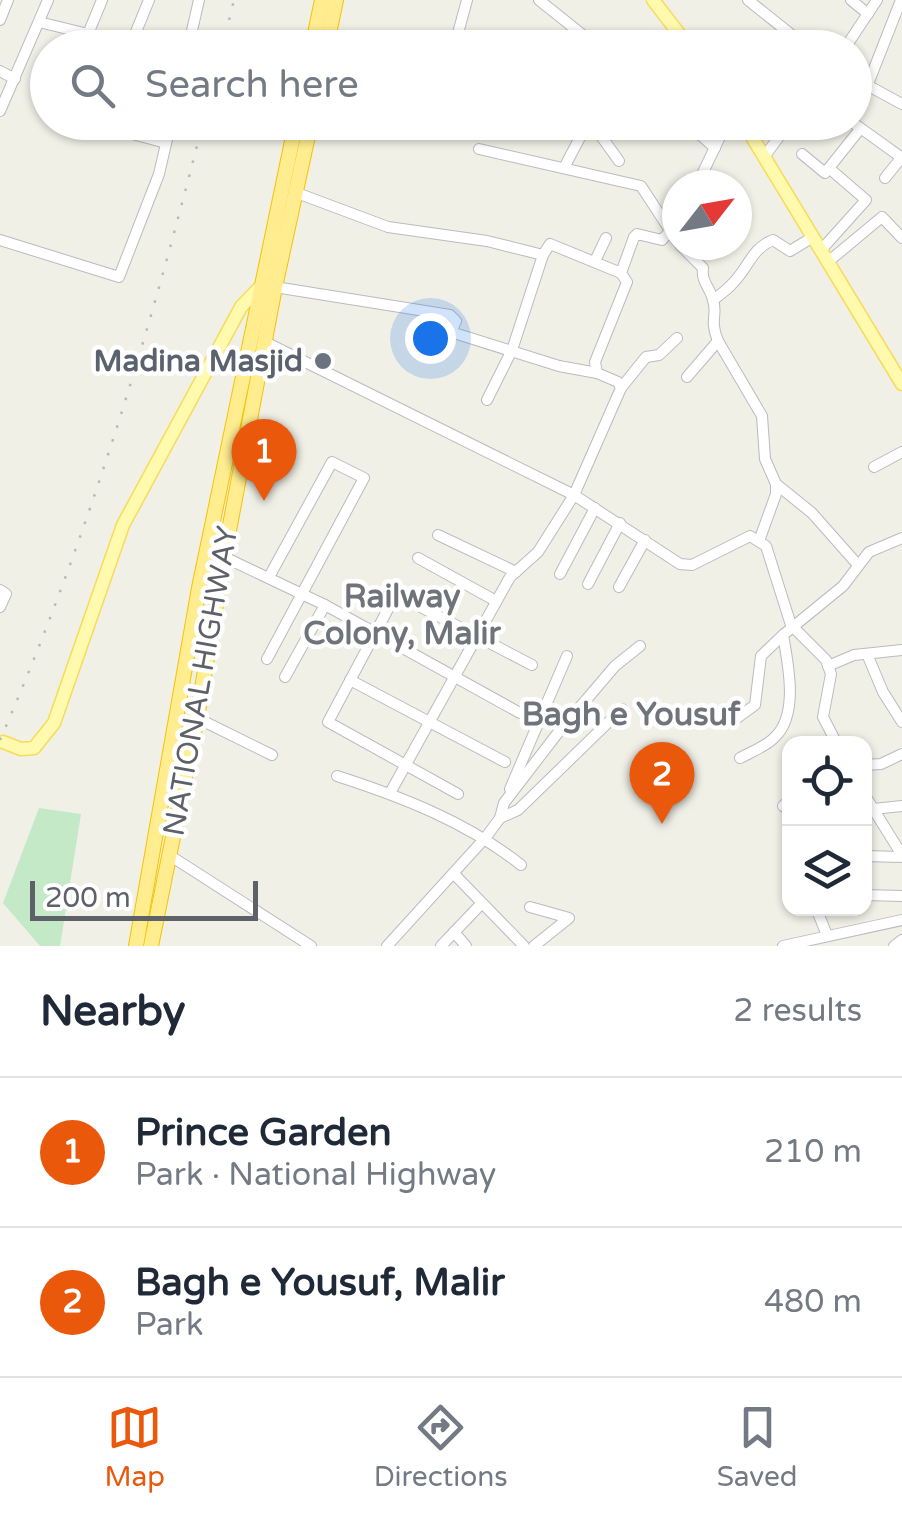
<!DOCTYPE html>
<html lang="en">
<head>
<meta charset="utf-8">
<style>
  :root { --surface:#fff; --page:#f2f2f3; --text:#1f2937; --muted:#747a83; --line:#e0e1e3; --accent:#ea580c }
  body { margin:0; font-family:"Varela Round",sans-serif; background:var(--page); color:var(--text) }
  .controls { position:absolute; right:30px; bottom:30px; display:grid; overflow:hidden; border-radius:20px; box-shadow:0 2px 8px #0004 }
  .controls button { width:90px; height:90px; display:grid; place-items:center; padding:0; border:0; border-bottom:2px solid var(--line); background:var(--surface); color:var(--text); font:50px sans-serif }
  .compass { position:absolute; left:662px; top:170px; width:90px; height:90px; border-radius:50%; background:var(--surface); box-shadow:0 2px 8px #0004; rotate:59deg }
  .scale { position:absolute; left:30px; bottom:25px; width:228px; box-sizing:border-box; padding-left:10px; border:5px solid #5e6168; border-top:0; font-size:28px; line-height:35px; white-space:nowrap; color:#5e6168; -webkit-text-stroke:8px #fff; paint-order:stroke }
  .you { position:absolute; left:430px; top:338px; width:35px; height:35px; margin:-25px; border:8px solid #fff; border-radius:50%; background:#1a73e8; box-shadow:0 0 0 15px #1a73e833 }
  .badge { display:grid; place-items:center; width:65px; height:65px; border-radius:50%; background:var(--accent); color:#fff; font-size:32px; font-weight:700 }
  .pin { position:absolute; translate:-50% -82px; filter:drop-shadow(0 2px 5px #0008) }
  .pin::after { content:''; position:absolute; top:52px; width:35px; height:30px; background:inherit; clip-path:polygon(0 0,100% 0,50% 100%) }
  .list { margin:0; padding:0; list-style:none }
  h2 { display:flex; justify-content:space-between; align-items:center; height:130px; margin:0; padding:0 40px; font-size:42px }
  h2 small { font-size:32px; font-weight:400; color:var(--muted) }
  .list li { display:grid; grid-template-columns:65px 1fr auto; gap:30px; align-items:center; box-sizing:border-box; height:150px; padding:0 40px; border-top:2px solid var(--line) }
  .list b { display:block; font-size:38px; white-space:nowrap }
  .list p { margin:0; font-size:32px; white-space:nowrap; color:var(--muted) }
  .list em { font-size:32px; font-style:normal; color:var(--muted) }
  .icon { flex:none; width:55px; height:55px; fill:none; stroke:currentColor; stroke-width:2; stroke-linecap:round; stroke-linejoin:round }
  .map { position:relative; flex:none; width:902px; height:946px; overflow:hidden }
  .search { position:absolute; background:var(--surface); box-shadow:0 2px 8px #0004; left:30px; right:30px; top:30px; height:110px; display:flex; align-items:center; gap:25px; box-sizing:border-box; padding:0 35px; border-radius:55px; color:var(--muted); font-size:38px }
  .sheet { height:430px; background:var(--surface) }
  nav { display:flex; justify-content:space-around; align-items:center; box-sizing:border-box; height:140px; border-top:2px solid var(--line); background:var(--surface); font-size:28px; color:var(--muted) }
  nav a { display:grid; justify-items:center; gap:5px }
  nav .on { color:var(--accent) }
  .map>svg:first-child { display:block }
  .green { fill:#c3e9c6 }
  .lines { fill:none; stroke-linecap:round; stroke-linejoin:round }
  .minor-casing { stroke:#b9bbc1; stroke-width:12 }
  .major-casing { stroke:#f8db59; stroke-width:15 }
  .highway-casing { stroke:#f8c200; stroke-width:16 }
  .minor { stroke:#fff; stroke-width:10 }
  .major { stroke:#fffaae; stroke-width:12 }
  .highway { stroke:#ffed90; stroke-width:14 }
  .rail { stroke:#b7b8b9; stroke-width:2.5; stroke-dasharray:2.5 12; stroke-linecap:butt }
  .worship-dot { fill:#6b7280; stroke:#fff; stroke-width:4 }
  .labels { text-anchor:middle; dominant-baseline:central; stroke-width:9; stroke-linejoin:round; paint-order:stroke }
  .worship-label { font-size:30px; font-weight:bold; fill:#5b616d; stroke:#fff; text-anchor:end }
  .street-label { font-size:30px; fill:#5e6168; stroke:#fff }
  .neighbourhood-label { font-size:32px; font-weight:bold; fill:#6f737a; stroke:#fff }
</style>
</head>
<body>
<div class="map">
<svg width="902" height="946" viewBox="0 0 902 946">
  <rect width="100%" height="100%" fill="#f1f0e7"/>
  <path class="green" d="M 39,808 L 81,814 L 60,946 L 40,946 L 3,903 Z"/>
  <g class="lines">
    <g class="minor-casing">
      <g id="minor">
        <path d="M 539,0 L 599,48"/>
        <path d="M 748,0 L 808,48"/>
        <path d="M 851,0 L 868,14"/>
        <path d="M 0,20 L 8,0"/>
        <path d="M 39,22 L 145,48"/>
        <path d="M 88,34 L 102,0"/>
        <path d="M 327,43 L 376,48"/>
        <path d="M 131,44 L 149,0"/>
        <path d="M 188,48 L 199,0"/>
        <path d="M 454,48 L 467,0"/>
        <path d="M 746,48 L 746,47"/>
        <path d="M 845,48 L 877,0"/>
        <path d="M 0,71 L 15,79"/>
        <path d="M 854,78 L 902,104"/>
        <path d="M 868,84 L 901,0"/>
        <path d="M 0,111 L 48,0"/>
        <path d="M 88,122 L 166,143"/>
        <path d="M 144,122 L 170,129"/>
        <path d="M 591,122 L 619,161"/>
        <path d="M 686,122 L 715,148"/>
        <path d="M 852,122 L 902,158"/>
        <path d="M 479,149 L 641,186 L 677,241"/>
        <path d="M 802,154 L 825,173 L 860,129"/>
        <path d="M 764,157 L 790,122"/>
        <path d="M 565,166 L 588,122"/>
        <path d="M 885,178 L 902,157"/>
        <path d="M 697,185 L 727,122"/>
        <path d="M 297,193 L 388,227 L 487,241 L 543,255"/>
        <path d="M 677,223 L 662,240 L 637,234 L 634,237 L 621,273 L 627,282 L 595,362 L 597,373 L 618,382 L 621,388 L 574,495 L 680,564 L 692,565 L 750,536 L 766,546 L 791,625 L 826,660 L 831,674 L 823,717 L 837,744"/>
        <path d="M 0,240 L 119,277 L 159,174 L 171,122"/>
        <path d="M 680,245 L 703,268 C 701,282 710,287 713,300 C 718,315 709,319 718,341"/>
        <path d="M 822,249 L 866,200 L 830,169"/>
        <path d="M 595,261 L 606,238"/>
        <path d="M 829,261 L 882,217 L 902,238"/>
        <path d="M 275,287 L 450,315 L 456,321 L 445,347"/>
        <path d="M 713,300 C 720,295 728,289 733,283 C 748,268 752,248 773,240 L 790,251 L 813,237"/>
        <path d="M 454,333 L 559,366 L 597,373"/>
        <path d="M 265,342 L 574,495 L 538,552 L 510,577 L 390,793"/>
        <path d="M 687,377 L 718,341 L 762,416 L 765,459 L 776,484 L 776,494 L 759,541"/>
        <path d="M 621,388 L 646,357 L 659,355 L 677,338"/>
        <path d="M 487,400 L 512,350 L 543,255 L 550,244 L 621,273"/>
        <path d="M 874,467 L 902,452"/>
        <path d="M 776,484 L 812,513 L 858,565"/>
        <path d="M 438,535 L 516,572"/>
        <path d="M 224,557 L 325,605 L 520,713"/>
        <path d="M 418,558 L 496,601"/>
        <path d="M 560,574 L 595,508"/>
        <path d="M 588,584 L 620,523"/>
        <path d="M 619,587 L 645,540"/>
        <path d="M 0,590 L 6,594 L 0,607"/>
        <path d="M 867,654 L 883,692 L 902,722"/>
        <path d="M 267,659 L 364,478 L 332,462 L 269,577"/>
        <path d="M 828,666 L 854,655 L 902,650"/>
        <path d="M 285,677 L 325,605"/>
        <path d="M 350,680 L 505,762"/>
        <path d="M 197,718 L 272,755"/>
        <path d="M 737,718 L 755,705 L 761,656 L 783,635"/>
        <path d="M 740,758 C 751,752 767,746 775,737 C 799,714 788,664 783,635 L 843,586 L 869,552 L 902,538"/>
        <path d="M 864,765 L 881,764 L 902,754"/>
        <path d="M 337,776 C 402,797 467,822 521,865"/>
        <path d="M 510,789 L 567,656"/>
        <path d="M 458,794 L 328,722 L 396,594 L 532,665"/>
        <path d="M 864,794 L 902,855"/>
        <path d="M 790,799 L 783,806 L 790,811"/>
        <path d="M 864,810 L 902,806"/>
        <path d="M 500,818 L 518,810 L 622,709"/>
        <path d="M 169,855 L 311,946"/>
        <path d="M 864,856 L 902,857"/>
        <path d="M 454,874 L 524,946"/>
        <path d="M 864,895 L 902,896"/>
        <path d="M 530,907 L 569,918 L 534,946"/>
        <path d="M 816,908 L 827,935"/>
        <path d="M 454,932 L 466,946"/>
        <path d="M 387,946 L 486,837 L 500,818 L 504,803 L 557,734 L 615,666 L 640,646"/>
        <path d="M 441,946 L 482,903"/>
        <path d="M 783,946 L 902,920"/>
        <path d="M 894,946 L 902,940"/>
      </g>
    </g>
    <g class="major-casing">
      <g id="major">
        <path d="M 653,0 L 690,48"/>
        <path d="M 743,122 L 902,384"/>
        <path d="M 3,742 L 21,749 L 34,748 L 54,723 L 123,525 L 241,307 L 262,285"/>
      </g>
    </g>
    <g class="highway-casing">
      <g id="highway">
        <path d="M 312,48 L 322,0"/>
        <path d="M 326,48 L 336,0"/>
        <path d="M 215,355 L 245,364"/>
        <path d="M 136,946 L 199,588 L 296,122"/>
        <path d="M 151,946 L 197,718 L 224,557 L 275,287 L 311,122"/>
      </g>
    </g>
    <use href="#minor" class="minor"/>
    <use href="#major" class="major"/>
    <use href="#highway" class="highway"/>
    <g class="rail">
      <path d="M 222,48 L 234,0"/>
      <path d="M 0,740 C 87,541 150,333 203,122"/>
    </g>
  </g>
  <circle class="worship-dot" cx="323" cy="361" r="10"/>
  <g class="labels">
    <g class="worship-label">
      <text x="303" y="361">Madina Masjid</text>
    </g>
    <g class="street-label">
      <text transform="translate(201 681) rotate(-80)">NATIONAL HIGHWAY</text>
    </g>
    <g class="neighbourhood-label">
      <text x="402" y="597">Railway<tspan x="402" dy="37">Colony, Malir</tspan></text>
      <text x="631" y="715">Bagh e Yousuf</text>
    </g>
  </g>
</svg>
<div class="controls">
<button><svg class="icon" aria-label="locate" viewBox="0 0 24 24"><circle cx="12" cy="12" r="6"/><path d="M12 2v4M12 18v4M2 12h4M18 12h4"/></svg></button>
<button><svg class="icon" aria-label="layers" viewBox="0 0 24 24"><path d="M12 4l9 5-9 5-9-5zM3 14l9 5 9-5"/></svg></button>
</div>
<svg class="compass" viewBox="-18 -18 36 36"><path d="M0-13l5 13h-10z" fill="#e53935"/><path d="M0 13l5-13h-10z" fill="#747a83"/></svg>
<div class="scale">200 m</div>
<div class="you"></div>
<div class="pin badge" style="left:264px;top:501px">1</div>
<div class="pin badge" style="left:662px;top:824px">2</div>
<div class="search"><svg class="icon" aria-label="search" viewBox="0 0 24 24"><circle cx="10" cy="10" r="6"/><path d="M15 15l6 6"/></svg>Search here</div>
</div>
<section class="sheet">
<h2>Nearby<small>2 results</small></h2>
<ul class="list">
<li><span class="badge">1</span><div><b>Prince Garden</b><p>Park · National Highway</p></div><em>210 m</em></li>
<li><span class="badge">2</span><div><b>Bagh e Yousuf, Malir</b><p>Park</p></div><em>480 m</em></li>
</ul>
</section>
<nav>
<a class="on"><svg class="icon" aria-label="map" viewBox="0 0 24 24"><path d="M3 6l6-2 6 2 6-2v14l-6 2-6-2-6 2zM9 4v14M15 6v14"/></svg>Map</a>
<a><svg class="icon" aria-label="directions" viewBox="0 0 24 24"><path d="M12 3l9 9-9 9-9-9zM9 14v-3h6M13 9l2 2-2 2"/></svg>Directions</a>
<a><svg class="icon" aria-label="saved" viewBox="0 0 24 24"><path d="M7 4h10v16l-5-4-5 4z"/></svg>Saved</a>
</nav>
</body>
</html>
